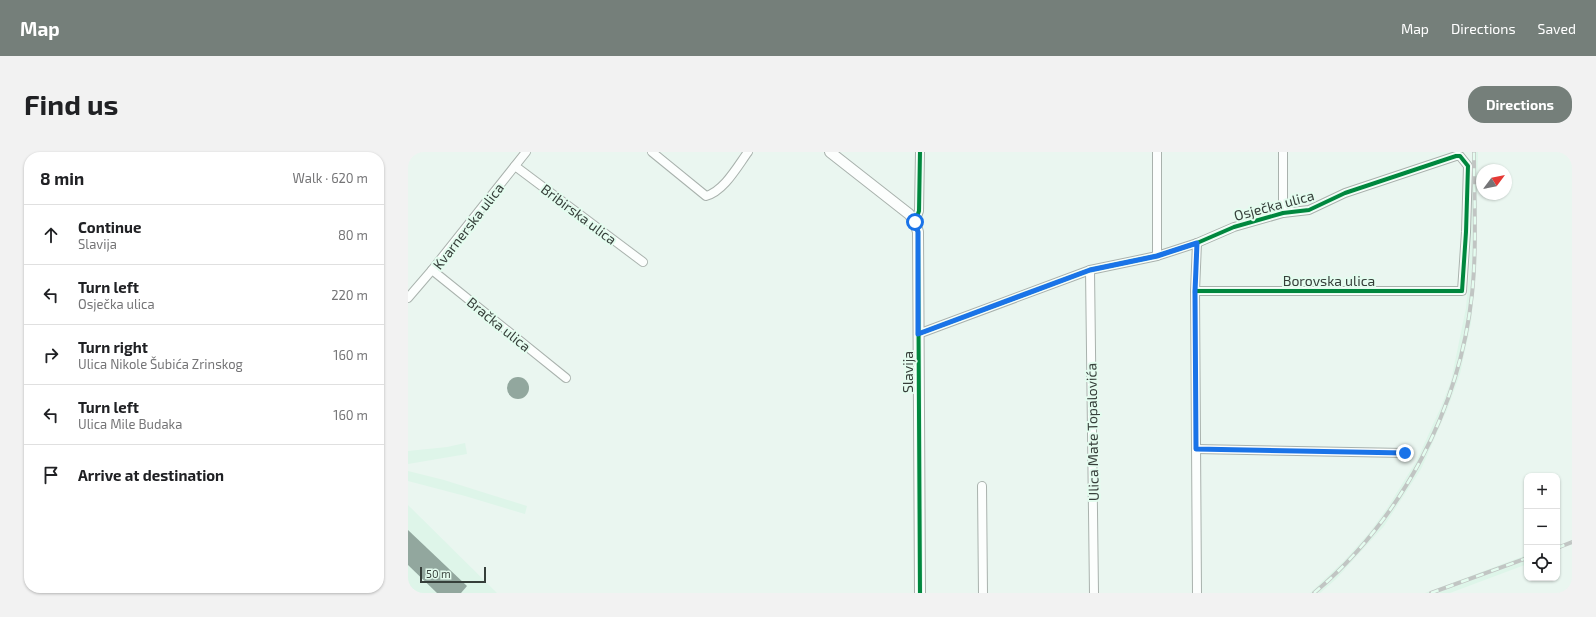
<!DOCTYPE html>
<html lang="en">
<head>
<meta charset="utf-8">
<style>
  :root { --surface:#fff; --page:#f2f2f2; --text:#202124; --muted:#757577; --line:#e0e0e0; --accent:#757f7a }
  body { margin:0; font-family:"Exo 2",sans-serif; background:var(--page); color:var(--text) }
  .controls { position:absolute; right:12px; bottom:12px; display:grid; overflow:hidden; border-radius:8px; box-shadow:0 1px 3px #0004 }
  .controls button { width:36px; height:36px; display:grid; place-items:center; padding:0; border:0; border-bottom:1px solid var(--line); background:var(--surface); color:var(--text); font:20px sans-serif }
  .compass { position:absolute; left:1068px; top:12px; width:36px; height:36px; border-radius:50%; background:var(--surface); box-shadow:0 1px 3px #0004; rotate:58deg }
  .scale { position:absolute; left:12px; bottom:10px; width:66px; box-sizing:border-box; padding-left:4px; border:2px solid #363f3a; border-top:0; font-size:11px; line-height:14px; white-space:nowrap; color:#363f3a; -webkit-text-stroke:3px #e4fcef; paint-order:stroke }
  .stop { position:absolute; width:12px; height:12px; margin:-9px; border:3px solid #1a73e8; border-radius:50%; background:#fff }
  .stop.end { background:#1a73e8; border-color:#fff; box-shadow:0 1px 4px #0008 }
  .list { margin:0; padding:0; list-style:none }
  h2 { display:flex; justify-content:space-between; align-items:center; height:52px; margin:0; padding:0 16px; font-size:17px }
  h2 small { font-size:13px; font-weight:400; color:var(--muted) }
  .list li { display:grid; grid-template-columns:26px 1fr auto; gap:12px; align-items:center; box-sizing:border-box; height:60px; padding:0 16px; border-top:1px solid var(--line) }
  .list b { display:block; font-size:15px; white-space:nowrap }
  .list p { margin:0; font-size:13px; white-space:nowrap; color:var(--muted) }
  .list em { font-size:13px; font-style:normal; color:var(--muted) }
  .icon { flex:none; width:22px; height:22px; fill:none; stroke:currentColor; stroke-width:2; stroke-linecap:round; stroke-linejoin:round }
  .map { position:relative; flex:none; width:1164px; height:441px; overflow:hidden; border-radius:16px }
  header { display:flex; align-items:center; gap:24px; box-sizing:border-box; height:56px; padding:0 20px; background:var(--accent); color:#fff }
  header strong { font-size:19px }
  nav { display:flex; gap:22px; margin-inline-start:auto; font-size:14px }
  .intro { display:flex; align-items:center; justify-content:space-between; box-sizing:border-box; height:96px; padding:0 24px }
  h1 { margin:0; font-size:28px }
  .button { padding:10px 18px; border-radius:16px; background:var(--accent); color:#fff; font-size:14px; font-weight:700 }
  main { display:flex; gap:24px; padding:0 24px }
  aside { flex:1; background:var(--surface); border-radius:16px; box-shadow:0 1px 3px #0004 }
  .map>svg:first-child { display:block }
  .built { fill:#def5e9 }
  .building { fill:#92a79e }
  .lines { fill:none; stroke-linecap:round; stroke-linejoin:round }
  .minor-casing { stroke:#a9b2ad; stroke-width:10 }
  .tertiary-casing { stroke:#a9b2ad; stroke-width:12 }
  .minor { stroke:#fcfefd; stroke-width:8 }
  .tertiary { stroke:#fcfefd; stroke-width:10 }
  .rail-casing { stroke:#c1c5c3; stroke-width:4 }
  .rail { stroke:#e4fcef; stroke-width:2.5; stroke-dasharray:8; stroke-linecap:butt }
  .cycleway-casing { stroke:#e4fcef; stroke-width:6 }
  .cycleway { stroke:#00873e; stroke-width:4 }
  .route { stroke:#1a73e8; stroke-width:5 }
  .labels { text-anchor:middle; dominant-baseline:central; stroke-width:4; stroke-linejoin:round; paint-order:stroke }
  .street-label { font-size:14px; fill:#363f3a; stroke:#e4fcef }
</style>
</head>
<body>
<header>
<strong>Map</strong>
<nav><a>Map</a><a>Directions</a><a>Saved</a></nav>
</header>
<div class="intro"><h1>Find us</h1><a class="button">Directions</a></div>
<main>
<aside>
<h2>8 min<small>Walk · 620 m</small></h2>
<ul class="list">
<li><svg class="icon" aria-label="ahead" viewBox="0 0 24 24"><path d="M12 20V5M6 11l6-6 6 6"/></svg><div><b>Continue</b><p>Slavija</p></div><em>80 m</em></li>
<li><svg class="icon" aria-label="left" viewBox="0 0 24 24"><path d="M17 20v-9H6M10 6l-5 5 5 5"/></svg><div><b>Turn left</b><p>Osječka ulica</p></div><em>220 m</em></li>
<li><svg class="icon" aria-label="right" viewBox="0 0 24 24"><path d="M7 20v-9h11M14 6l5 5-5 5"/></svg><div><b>Turn right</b><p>Ulica Nikole Šubića Zrinskog</p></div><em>160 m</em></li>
<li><svg class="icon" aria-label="left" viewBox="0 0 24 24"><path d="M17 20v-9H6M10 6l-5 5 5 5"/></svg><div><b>Turn left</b><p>Ulica Mile Budaka</p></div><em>160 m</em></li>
<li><svg class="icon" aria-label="arrive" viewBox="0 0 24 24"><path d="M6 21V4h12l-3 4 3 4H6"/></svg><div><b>Arrive at destination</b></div></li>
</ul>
</aside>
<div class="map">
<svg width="1164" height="441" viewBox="0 0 1164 441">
  <rect width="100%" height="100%" fill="#eaf6f0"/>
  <g class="built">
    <path d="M 1064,0 L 1070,0 L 1068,121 L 1063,171 L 1052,222 L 1039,258 L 1013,317 L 976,374 L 928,427 L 912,441 L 902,441 L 936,409 L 962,380 L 980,355 L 1009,308 L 1033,255 L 1043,229 L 1058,156 L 1061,124 L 1063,85 Z"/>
    <path d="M 57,291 L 59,302 L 0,312 L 0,299 L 39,295 Z"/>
    <path d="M 0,319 L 36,328 L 119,354 L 117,362 L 57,344 L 0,329 Z"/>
    <path d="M 0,353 L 89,441 L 0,441 Z"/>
    <path d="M 1119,403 L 1119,412 L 1042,441 L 1017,441 Z"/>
  </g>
  <g class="building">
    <circle cx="110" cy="236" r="11"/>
    <path d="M 0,378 L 59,434 L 53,441 L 29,441 L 0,413 Z"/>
  </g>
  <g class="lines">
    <g class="minor-casing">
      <g id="minor">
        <path d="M 244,0 L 298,44 C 316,39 329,15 340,0"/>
        <path d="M 749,0 L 749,104"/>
        <path d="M 107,14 L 235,110"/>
        <path d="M 875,61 L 875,0"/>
        <path d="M 507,70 L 511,59 L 512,0"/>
        <path d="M 24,118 L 158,226"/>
        <path d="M 682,118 L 686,441"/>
        <path d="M 0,146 L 24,118 L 118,0"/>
        <path d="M 510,182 L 682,118 L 749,104 L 789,91 L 826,75 L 875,61 L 901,58 L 937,41 L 1048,4 L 1052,4 L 1060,14 L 1058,80 L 1054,139 L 787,139"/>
        <path d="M 788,297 L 997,301"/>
        <path d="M 574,334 L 575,441"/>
        <path d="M 789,441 L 787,139 L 789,91"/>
      </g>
    </g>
    <g class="tertiary-casing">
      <path id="tertiary" d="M 422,0 L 501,62 L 507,70 L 510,80 L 512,441"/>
    </g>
    <use href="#minor" class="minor"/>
    <use href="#tertiary" class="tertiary"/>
    <g class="rail-casing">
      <g id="rail">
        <path d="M 1149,396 L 1164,390"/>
        <path d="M 906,441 C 994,367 1052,256 1064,142 C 1069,95 1066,47 1066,0"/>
        <path d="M 1023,441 L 1119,406"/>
      </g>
    </g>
    <use href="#rail" class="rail"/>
    <g class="cycleway-casing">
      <g id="cycleway">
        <path d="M 512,0 L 511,59 L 507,70 L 510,80 L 512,441"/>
        <path d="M 510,182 L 682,118 L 749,104 L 789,91 L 826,75 L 875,61 L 901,58 L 937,41 L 1048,4 L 1052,4 L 1060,14 L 1058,80 L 1054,139 L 787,139"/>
      </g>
    </g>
    <use href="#cycleway" class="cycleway"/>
  </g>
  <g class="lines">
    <path class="route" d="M 507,70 L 510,80 L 510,182 L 682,118 L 749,104 L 789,91 L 787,140 L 788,297 L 997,301"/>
  </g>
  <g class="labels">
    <g class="street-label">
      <text transform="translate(866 53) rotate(-15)">Osječka ulica</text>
      <text transform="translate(171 62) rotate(37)">Bribirska ulica</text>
      <text transform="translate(60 74) rotate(-52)">Kvarnerska ulica</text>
      <text x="921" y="128">Borovska ulica</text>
      <text transform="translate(91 172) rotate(39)">Bračka ulica</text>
      <text transform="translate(499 220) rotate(-90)">Slavija</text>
      <text transform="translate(684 280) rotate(-91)">Ulica Mate Topalovića</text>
    </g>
  </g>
</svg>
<div class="controls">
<button>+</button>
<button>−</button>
<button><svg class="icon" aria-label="locate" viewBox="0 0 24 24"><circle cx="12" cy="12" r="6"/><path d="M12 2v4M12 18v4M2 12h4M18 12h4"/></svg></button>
</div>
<svg class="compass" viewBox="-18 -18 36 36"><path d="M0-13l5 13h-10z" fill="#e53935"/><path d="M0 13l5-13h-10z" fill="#757577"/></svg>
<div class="scale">50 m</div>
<div class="stop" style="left:507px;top:70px"></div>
<div class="stop end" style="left:997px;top:301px"></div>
</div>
</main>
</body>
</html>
